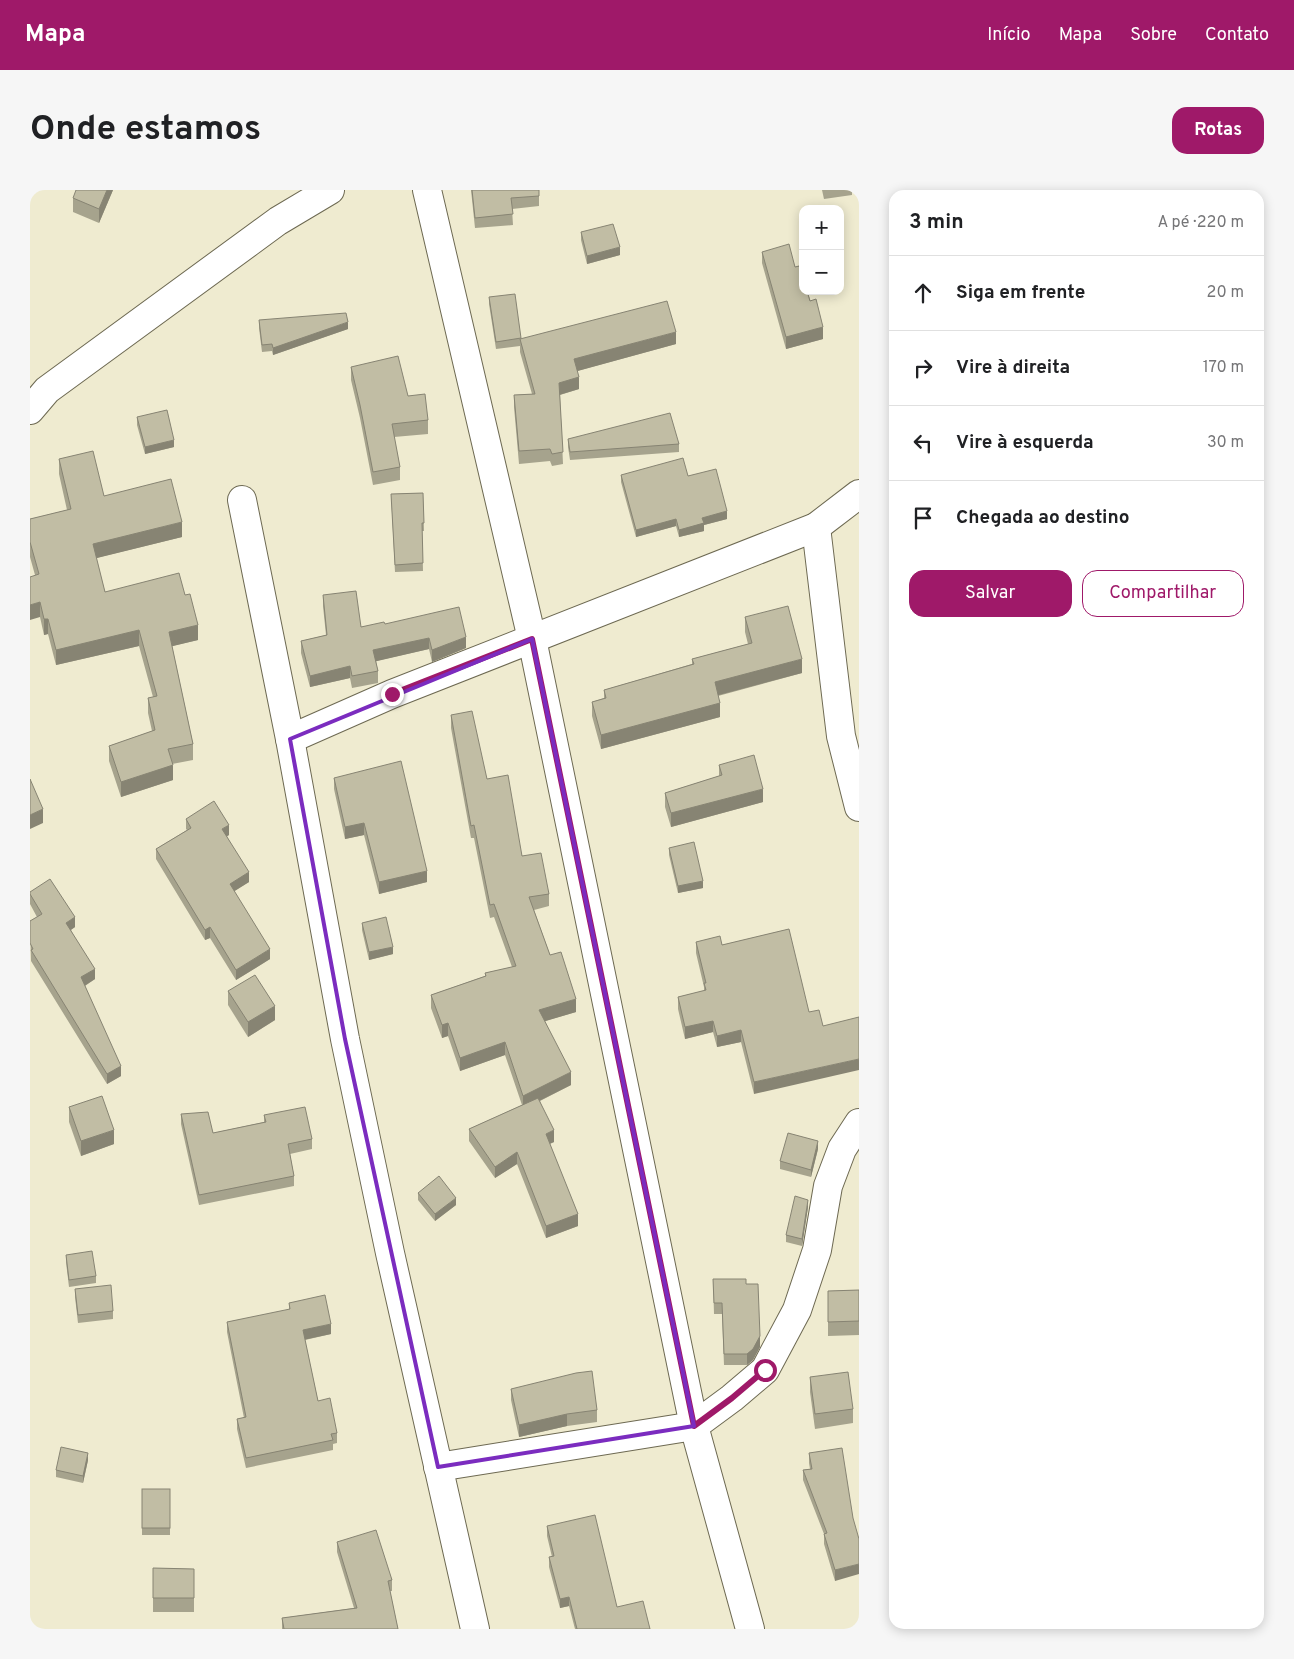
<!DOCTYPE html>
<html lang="pt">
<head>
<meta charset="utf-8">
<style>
  :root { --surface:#fff; --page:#f6f6f6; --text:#202124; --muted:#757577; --line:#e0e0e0; --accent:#9f1969 }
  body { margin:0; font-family:Overpass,sans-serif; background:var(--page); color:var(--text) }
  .controls { position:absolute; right:15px; top:15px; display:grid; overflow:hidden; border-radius:10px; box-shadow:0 2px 12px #0003 }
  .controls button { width:45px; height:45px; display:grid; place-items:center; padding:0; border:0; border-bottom:1px solid var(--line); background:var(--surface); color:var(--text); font:25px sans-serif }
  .stop { position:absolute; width:15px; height:15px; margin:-11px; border:4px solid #9f1969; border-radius:50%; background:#fff }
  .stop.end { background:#9f1969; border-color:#fff; box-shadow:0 1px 5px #0008 }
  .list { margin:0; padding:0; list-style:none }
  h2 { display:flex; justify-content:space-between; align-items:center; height:65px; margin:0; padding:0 20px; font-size:21px }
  h2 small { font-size:16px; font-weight:400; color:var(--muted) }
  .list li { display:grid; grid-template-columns:32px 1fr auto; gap:15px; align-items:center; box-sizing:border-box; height:75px; padding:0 20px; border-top:1px solid var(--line) }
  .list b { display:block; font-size:19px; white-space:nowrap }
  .list em { font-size:16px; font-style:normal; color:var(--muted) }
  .actions { display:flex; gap:10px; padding:15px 20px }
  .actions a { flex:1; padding:11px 0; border:1px solid var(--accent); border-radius:15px; text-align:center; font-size:18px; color:var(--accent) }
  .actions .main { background:var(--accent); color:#fff }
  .icon { flex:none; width:28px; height:28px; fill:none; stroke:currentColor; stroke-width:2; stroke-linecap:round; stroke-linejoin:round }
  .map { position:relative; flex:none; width:829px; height:1439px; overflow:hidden; border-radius:15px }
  header { display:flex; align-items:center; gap:30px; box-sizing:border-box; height:70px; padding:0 25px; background:var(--accent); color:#fff }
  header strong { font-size:24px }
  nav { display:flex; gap:28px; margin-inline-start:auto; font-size:18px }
  .intro { display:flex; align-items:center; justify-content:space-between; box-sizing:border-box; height:120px; padding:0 30px }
  h1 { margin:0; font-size:35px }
  .button { padding:12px 22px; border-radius:15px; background:var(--accent); color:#fff; font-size:18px; font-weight:700 }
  main { display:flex; gap:30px; padding:0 30px }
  aside { flex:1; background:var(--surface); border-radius:15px; box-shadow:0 2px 12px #0003 }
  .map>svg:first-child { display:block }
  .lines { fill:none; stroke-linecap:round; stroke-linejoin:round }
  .street-casing { stroke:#6d6952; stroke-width:30 }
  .street { stroke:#fff; stroke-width:28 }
  .wall { fill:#a6a38d }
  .shaded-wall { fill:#878473 }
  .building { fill:#c1bda4; stroke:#878473 }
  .route { stroke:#9f1969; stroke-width:6 }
  .marked { fill:none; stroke:#7b2cbf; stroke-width:4; stroke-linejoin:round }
</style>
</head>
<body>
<header>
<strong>Mapa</strong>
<nav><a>Início</a><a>Mapa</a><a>Sobre</a><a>Contato</a></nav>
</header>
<div class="intro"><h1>Onde estamos</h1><a class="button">Rotas</a></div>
<main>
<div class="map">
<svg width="829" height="1439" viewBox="0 0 829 1439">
  <rect width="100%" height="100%" fill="#efebd0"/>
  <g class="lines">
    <g class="street-casing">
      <g id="street">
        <path d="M 397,0 L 502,449 L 664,1236 L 720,1439"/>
        <path d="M 0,220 L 17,200 L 248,31 L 300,0"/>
        <path d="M 212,310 L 260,549 L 315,849 L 360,1063 L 445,1439"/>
        <path d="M 786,337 L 811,546 L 829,617"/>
        <path d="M 260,549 L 362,504 L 786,337 L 829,304"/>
        <path d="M 408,1277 L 664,1236 L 702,1208 L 735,1180 L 767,1120 L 787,1060 L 798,996 L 812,959 L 829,933"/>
      </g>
    </g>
    <use href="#street" class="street"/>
  </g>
  <g class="wall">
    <path d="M 83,0 L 69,33 L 43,22 L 43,8 Z"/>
    <path d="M 441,0 L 509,0 L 509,16 L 482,19 L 483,35 L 445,38 Z"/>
    <path d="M 792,0 L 822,0 L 822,5 L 794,9 Z"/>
    <path d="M 551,42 L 590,65 L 557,74 L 551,50 Z"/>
    <path d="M 732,62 L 765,77 L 773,88 L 793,149 L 756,159 L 732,73 Z"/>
    <path d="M 459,107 L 491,149 L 646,154 L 547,181 L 549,199 L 530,205 L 533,274 L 522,276 L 520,271 L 489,274 L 484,217 L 484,205 L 502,204 L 490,162 L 490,156 L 466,159 L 459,114 Z"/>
    <path d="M 229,130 L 318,139 L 243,165 L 242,161 L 232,162 L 229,138 Z"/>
    <path d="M 321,177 L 378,206 L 398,230 L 398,244 L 364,247 L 370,277 L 370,290 L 343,295 L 330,228 L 321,190 Z"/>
    <path d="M 107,227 L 144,257 L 115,264 L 107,235 Z"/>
    <path d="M 538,249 L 649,254 L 649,262 L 540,270 L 538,257 Z"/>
    <path d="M 29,269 L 74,306 L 152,347 L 66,368 L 75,402 L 155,405 L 168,450 L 142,456 L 163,554 L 163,570 L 142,574 L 143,590 L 91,607 L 79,571 L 79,556 L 122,541 L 118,523 L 118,508 L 123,507 L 109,456 L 26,475 L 18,444 L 14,445 L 10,427 L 5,385 L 0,367 L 0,329 L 37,320 L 29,284 Z"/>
    <path d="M 591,285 L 658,286 L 697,329 L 674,335 L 674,341 L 649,347 L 646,336 L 606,347 L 591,292 Z"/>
    <path d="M 393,303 L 394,341 L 392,341 L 393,381 L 365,382 L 361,304 Z"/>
    <path d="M 293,405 L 331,437 L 355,434 L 436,458 L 402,472 L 399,459 L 346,471 L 348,481 L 348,493 L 322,498 L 320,488 L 280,497 L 271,463 L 271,451 L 296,445 L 293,416 Z"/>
    <path d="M 715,427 L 772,483 L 688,506 L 690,527 L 571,559 L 562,526 L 562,512 L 574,508 L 574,500 L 662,474 L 662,469 L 718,454 L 715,442 Z"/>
    <path d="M 421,525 L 457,589 L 492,666 L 519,704 L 519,716 L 504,720 L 520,765 L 546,822 L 515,831 L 541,895 L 510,911 L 524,952 L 520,954 L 548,1036 L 516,1048 L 487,974 L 465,988 L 439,951 L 439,939 L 492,915 L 475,865 L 430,881 L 418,846 L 412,848 L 401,818 L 401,805 L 455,786 L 455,783 L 482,777 L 464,727 L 460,728 L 444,648 L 441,648 L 421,538 Z"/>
    <path d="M 689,575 L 733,612 L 641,637 L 635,617 L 635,603 L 689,586 Z"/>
    <path d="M 304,588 L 397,692 L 349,704 L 334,645 L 315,649 L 304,599 Z"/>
    <path d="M 156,629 L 199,645 L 197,646 L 219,692 L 204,701 L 240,769 L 206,790 L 180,748 L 175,750 L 126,669 L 126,659 L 157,640 L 156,639 Z"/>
    <path d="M 639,658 L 673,698 L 648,703 L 639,665 Z"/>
    <path d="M 0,702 L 45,737 L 41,740 L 65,789 L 55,796 L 91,886 L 77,894 L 1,771 L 0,731 L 7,727 L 0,714 Z"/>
    <path d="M 332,733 L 363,764 L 339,770 L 332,740 Z"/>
    <path d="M 759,739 L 724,904 L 711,852 L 687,857 L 683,842 L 655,849 L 648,819 L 648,807 L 674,801 L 674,797 L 666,763 L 666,752 L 692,755 Z"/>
    <path d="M 198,801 L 245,830 L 218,847 L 198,815 Z"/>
    <path d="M 39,917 L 84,954 L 51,966 L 39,932 Z"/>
    <path d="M 151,924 L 183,943 L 234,932 L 234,925 L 282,949 L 282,959 L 260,964 L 264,986 L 264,996 L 169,1015 L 151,934 Z"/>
    <path d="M 788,959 L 781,987 L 750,979 L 750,971 Z"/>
    <path d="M 388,1003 L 426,1015 L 405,1031 L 388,1010 Z"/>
    <path d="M 778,1017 L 772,1056 L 756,1052 L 756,1045 Z"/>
    <path d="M 36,1065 L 66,1086 L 66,1093 L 39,1097 L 36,1072 Z"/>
    <path d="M 683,1089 L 716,1094 L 730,1157 L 723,1170 L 717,1175 L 694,1175 L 692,1124 L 684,1124 Z"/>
    <path d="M 45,1099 L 83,1121 L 83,1129 L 48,1133 L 45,1107 Z"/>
    <path d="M 829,1100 L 829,1145 L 798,1146 L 798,1101 Z"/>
    <path d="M 259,1113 L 301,1144 L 275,1150 L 288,1211 L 307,1243 L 307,1253 L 303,1254 L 303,1260 L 216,1278 L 207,1239 L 207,1229 L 214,1228 L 197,1142 L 197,1132 L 259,1120 Z"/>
    <path d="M 780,1187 L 823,1219 L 823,1233 L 785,1239 L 780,1202 Z"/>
    <path d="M 481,1199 L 567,1220 L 567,1232 L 537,1236 L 489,1247 L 481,1210 Z"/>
    <path d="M 779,1263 L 823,1328 L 805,1391 L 794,1354 L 794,1344 L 773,1290 L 773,1280 L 780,1279 L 779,1273 Z"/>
    <path d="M 58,1270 L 53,1293 L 26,1287 L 26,1280 Z"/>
    <rect x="112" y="1299" width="28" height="46"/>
    <path d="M 517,1336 L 587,1417 L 620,1439 L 545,1439 L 539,1416 L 530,1418 L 519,1377 L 519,1367 L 522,1367 L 517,1346 Z"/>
    <path d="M 307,1352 L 362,1390 L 362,1401 L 360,1401 L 368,1439 L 252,1439 L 252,1428 L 324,1418 L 307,1362 Z"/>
    <path d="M 123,1378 L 164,1379 L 164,1422 L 123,1422 Z"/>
  </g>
  <g class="shaded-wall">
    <path d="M 77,0 L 83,0 L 69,33 L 69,19 Z"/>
    <path d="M 590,57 L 590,65 L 557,74 L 557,66 Z"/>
    <path d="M 318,132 L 318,139 L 243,165 L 243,158 Z"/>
    <path d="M 793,137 L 793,149 L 756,159 L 756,147 Z"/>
    <path d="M 646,142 L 646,154 L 544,182 L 544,169 Z"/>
    <path d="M 549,187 L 549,199 L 529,205 L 529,193 Z"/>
    <path d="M 144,250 L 144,257 L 115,264 L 115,257 Z"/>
    <path d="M 697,321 L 697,329 L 674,335 L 674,341 L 649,347 L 649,340 L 672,328 Z"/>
    <path d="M 646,329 L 646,336 L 606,347 L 606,340 Z"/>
    <path d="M 152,332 L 152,347 L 63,369 L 63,354 Z"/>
    <path d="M 10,412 L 10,427 L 0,430 L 0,415 Z"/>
    <path d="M 14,429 L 18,429 L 18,444 L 14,445 Z"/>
    <path d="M 168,435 L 168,450 L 139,457 L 139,442 Z"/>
    <path d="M 109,440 L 109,456 L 26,475 L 26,460 Z"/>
    <path d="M 436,447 L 436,458 L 402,472 L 402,460 Z"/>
    <path d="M 399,448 L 399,459 L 343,472 L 343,460 Z"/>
    <path d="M 772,469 L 772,483 L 685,506 L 685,492 Z"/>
    <path d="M 320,476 L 320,488 L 280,497 L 280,486 Z"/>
    <path d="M 690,513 L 690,527 L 571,559 L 571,545 Z"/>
    <path d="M 143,575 L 143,590 L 91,607 L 91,592 Z"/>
    <path d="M 733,599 L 733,612 L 641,637 L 641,623 Z"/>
    <path d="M 13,619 L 13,633 L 0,639 L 0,625 Z"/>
    <path d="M 334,633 L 334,645 L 315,649 L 315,637 Z"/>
    <path d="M 199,635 L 199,645 L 192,649 L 192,639 Z"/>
    <path d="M 397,681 L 397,692 L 349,704 L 349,692 Z"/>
    <path d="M 219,682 L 219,692 L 200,704 L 200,694 Z"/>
    <path d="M 673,691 L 673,698 L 648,703 L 648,696 Z"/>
    <path d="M 45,727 L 45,737 L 36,743 L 36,733 Z"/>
    <path d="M 180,737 L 180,748 L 175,750 L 175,740 Z"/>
    <path d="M 363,757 L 363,764 L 339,770 L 339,762 Z"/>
    <path d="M 240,759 L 240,769 L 206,790 L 206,780 Z"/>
    <path d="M 65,779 L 65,789 L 51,798 L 51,787 Z"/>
    <path d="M 546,809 L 546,822 L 509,833 L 509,820 Z"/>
    <path d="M 245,816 L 245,830 L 218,847 L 218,832 Z"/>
    <path d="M 683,831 L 683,842 L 655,849 L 655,837 Z"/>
    <path d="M 418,833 L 418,846 L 412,848 L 412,835 Z"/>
    <path d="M 711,840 L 711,852 L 687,857 L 687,846 Z"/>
    <path d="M 475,852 L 475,865 L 430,881 L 430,868 Z"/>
    <path d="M 829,869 L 829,880 L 724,904 L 724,892 Z"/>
    <path d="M 91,876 L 91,886 L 77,894 L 77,884 Z"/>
    <path d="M 541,882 L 541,895 L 493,919 L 493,906 Z"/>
    <path d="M 84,940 L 84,954 L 51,966 L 51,951 Z"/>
    <path d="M 524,940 L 524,952 L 516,955 L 516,944 Z"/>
    <path d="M 788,951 L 788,959 L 781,987 L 781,980 Z"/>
    <path d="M 487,962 L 487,974 L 465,988 L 465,977 Z"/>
    <path d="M 426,1008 L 426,1015 L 405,1031 L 405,1024 Z"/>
    <path d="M 778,1010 L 778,1017 L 772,1056 L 772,1049 Z"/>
    <path d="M 548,1024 L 548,1036 L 516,1048 L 516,1036 Z"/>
    <path d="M 301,1134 L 301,1144 L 273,1150 L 273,1140 Z"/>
    <path d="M 730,1146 L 730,1157 L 723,1170 L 717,1175 L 717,1164 Z"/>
    <path d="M 537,1224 L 537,1236 L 489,1247 L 489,1235 Z"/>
    <path d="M 58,1263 L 58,1270 L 53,1293 L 53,1286 Z"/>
    <path d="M 829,1374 L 829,1384 L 805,1391 L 805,1380 Z"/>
    <path d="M 539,1407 L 539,1416 L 530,1418 L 530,1409 Z"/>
  </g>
  <g class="building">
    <path d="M 46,0 L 77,0 L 69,19 L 43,8 Z"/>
    <path d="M 442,0 L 509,0 L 509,6 L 481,8 L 483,24 L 445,28 Z"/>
    <path d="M 583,34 L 590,57 L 557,66 L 551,42 Z"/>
    <path d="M 759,54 L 765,77 L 769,76 L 773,88 L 773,101 L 777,101 L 780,111 L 786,109 L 793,137 L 756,147 L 732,62 Z"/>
    <path d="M 485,104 L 491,148 L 466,152 L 459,107 Z"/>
    <path d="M 637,111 L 646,142 L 544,169 L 549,187 L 529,193 L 533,262 L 522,264 L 520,259 L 489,261 L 484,205 L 505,204 L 490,149 Z"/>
    <path d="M 316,123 L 318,132 L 243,158 L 242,154 L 232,155 L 229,130 Z"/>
    <path d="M 368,166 L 378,206 L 395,204 L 398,230 L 362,234 L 370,277 L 343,282 L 330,215 L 321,177 Z"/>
    <path d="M 137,220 L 144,250 L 115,257 L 107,227 Z"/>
    <path d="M 640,223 L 649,254 L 540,262 L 538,249 Z"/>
    <path d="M 63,261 L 74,306 L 141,289 L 152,332 L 63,354 L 75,402 L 149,383 L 155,405 L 160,404 L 168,435 L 139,442 L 163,554 L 138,559 L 143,575 L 91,592 L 79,556 L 125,540 L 118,508 L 127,506 L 109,440 L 26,460 L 18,429 L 14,429 L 10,412 L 0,415 L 0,387 L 9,384 L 0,352 L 0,329 L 41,319 L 29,269 Z"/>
    <path d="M 653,268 L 658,286 L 686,279 L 697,321 L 672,328 L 674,333 L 649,340 L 646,329 L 606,340 L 591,285 Z"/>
    <path d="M 393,303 L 394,333 L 392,333 L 393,373 L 365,375 L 361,304 Z"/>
    <path d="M 326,401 L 331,437 L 354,432 L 355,434 L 429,417 L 436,447 L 402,460 L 399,448 L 343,460 L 348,481 L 322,486 L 320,476 L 280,486 L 271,451 L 297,445 L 293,405 Z"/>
    <path d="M 758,416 L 772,469 L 685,492 L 690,513 L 571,545 L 562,512 L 576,508 L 574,500 L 664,474 L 662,469 L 722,453 L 715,427 Z"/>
    <path d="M 442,521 L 457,589 L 478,585 L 492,666 L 511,663 L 519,704 L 499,707 L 520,765 L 531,762 L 546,809 L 509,820 L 541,882 L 493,906 L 475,852 L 430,868 L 418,833 L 412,835 L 401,805 L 456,786 L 455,783 L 486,776 L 464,714 L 460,715 L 444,635 L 441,636 L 421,525 Z"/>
    <path d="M 724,565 L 733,599 L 641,623 L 635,603 L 692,585 L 689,575 Z"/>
    <path d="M 371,571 L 397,681 L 349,692 L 334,633 L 315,637 L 304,588 Z"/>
    <path d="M 0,589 L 13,619 L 0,625 Z"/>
    <path d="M 184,611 L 199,635 L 192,639 L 219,682 L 200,694 L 240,759 L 206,780 L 180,737 L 175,740 L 126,659 L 161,638 L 156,629 Z"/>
    <path d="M 664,652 L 673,691 L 648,696 L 639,658 Z"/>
    <path d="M 20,689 L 45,727 L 36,733 L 65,779 L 51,787 L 91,876 L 77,884 L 1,760 L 3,759 L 0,753 L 0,731 L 12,724 L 0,704 L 0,702 Z"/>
    <path d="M 356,727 L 363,757 L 339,762 L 332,733 Z"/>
    <path d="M 759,739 L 779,822 L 789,820 L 793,836 L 829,827 L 829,869 L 724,892 L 711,840 L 687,846 L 683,831 L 655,837 L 648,807 L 676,800 L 674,793 L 676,793 L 666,752 L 690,746 L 692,755 Z"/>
    <path d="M 225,785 L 245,816 L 218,832 L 198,801 Z"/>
    <path d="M 72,906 L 84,940 L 51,951 L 39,917 Z"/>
    <path d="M 508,908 L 524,940 L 516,944 L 548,1024 L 516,1036 L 487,962 L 465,977 L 439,939 Z"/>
    <path d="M 275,917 L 282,949 L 258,954 L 264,986 L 169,1005 L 151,924 L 178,922 L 183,943 L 236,932 L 234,925 Z"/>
    <path d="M 758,943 L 788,951 L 781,980 L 750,971 Z"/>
    <path d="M 409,986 L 426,1008 L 405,1024 L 388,1003 Z"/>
    <path d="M 765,1006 L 778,1010 L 772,1049 L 756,1045 Z"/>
    <path d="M 62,1061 L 66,1086 L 39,1090 L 36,1065 Z"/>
    <path d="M 683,1089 L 716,1089 L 716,1094 L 728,1094 L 730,1146 L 723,1159 L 717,1164 L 694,1164 L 692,1113 L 684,1113 Z"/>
    <path d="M 81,1095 L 83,1121 L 48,1125 L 45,1099 Z"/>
    <path d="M 829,1100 L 829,1131 L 798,1132 L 798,1101 Z"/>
    <path d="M 295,1105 L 301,1134 L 273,1140 L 288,1211 L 300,1208 L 307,1243 L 301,1244 L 303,1250 L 216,1268 L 207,1229 L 216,1227 L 197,1132 L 260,1119 L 259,1113 Z"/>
    <path d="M 562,1181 L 567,1220 L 537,1224 L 489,1235 L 481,1199 L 546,1183 Z"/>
    <path d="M 818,1182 L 823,1219 L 785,1224 L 780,1187 Z"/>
    <path d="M 31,1257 L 58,1263 L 53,1286 L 26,1280 Z"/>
    <path d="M 812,1258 L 823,1328 L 829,1349 L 829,1374 L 805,1380 L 794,1344 L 797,1343 L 773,1280 L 782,1279 L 779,1263 Z"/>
    <rect x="112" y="1299" width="28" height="39"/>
    <path d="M 565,1325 L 587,1417 L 613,1411 L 620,1439 L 547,1439 L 539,1407 L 530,1409 L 519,1367 L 524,1366 L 517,1336 Z"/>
    <path d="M 346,1340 L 362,1390 L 358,1391 L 368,1439 L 254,1439 L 252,1428 L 327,1418 L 307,1352 Z"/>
    <path d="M 123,1378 L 164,1379 L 164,1408 L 123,1408 Z"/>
  </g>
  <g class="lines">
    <path class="route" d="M 362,504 L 502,449 L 664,1236 L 702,1208 L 735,1180"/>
  </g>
  <path class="marked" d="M 502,449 L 664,1236 L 408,1277 L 315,849 L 260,549 Z"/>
</svg>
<div class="controls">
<button>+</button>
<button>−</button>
</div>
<div class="stop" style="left:735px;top:1180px"></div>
<div class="stop end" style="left:362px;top:504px"></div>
</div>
<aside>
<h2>3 min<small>A pé · 220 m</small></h2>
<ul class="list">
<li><svg class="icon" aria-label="ahead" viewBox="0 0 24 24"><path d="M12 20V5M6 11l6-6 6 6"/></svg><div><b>Siga em frente</b></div><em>20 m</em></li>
<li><svg class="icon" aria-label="right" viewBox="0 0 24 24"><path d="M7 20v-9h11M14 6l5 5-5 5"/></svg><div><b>Vire à direita</b></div><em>170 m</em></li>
<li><svg class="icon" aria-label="left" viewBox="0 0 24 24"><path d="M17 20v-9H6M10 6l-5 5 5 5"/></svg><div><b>Vire à esquerda</b></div><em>30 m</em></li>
<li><svg class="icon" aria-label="arrive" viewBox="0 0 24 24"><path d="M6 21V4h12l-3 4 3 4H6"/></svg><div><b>Chegada ao destino</b></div></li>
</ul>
<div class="actions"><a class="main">Salvar</a><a>Compartilhar</a></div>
</aside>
</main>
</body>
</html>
